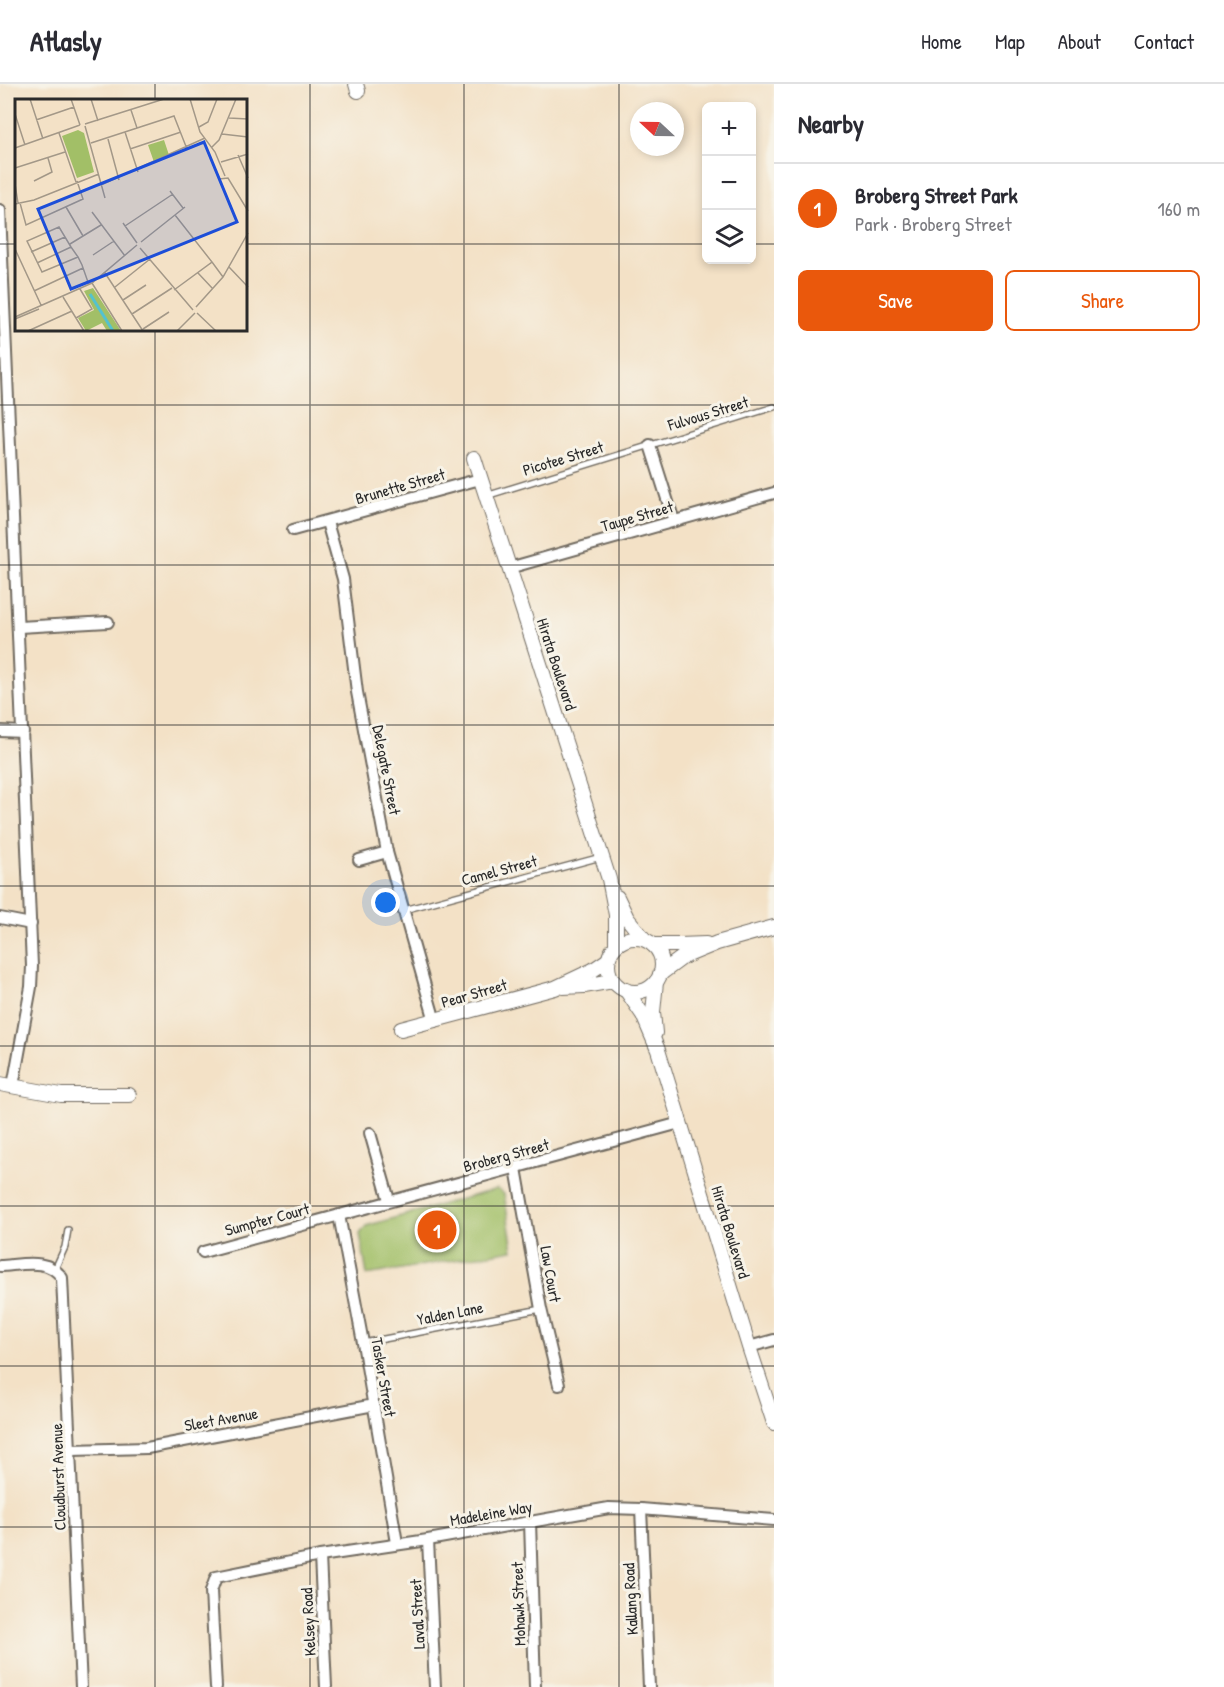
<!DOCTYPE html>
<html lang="en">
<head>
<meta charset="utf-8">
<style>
  :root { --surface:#fff; --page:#f2f2f3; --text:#2b2b33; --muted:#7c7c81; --line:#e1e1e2; --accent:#ea580c }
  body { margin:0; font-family:"Patrick Hand",sans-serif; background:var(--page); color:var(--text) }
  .controls { position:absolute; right:18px; top:18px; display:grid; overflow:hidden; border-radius:9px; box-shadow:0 3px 9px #0003 }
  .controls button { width:54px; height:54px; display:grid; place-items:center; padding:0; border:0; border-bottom:2px solid var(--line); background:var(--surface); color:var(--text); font:30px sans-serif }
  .compass { position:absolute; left:630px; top:18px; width:54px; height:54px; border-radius:50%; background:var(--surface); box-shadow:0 3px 9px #0003; rotate:292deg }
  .you { position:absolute; left:386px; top:819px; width:21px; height:21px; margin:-15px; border:4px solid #fff; border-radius:50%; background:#1a73e8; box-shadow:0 0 0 9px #1a73e833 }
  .badge { display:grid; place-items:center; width:39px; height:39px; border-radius:50%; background:var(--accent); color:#fff; font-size:20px; font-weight:700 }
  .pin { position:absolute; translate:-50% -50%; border:3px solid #fff; box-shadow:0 2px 6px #0006 }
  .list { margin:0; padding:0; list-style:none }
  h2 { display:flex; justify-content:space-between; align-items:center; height:78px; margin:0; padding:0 24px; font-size:26px }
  h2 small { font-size:20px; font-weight:400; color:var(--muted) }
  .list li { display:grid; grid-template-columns:39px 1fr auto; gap:18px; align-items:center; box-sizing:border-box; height:90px; padding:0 24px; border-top:2px solid var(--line) }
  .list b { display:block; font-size:22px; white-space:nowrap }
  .list p { margin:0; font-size:20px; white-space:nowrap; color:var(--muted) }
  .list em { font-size:20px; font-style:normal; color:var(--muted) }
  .actions { display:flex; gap:12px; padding:18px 24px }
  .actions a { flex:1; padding:14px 0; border:2px solid var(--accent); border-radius:9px; text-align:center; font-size:21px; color:var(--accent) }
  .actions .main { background:var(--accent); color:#fff }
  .icon { flex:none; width:33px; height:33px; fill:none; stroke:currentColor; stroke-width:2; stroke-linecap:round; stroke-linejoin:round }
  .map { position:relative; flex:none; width:774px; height:1603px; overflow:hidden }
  header { display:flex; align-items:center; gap:36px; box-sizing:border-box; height:84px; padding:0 30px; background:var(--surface); border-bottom:2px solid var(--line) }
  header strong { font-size:28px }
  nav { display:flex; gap:33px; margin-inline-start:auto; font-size:21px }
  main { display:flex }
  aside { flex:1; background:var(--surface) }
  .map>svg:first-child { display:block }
  .green { fill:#a2bf67; stroke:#667549; stroke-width:1.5 }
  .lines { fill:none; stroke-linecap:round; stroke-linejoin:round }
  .service-casing { stroke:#716b61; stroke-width:8 }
  .minor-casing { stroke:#716b61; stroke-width:14 }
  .tertiary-casing { stroke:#716b61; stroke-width:16 }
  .service { stroke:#fff; stroke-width:5 }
  .minor { stroke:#fff; stroke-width:10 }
  .tertiary { stroke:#fff; stroke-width:14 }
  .grid { fill:none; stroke:#2b2b2b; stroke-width:1.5; stroke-opacity:0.55 }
  .labels { text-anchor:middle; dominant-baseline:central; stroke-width:6; stroke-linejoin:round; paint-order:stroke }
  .street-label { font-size:16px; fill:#2b2b2b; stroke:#f7f3e8 }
  .inset-river { fill:none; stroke:#55c2ce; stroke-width:3 }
  .inset-road { fill:none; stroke:#a39888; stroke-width:1.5 }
  .view { fill:#1d4ed8; fill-opacity:0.15; stroke:#1d4ed8; stroke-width:3 }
  .inset-edge { fill:none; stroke:#2b2b2b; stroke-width:3 }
</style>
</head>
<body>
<header>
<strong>Atlasly</strong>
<nav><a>Home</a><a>Map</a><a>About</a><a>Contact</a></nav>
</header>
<main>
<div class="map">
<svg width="774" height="1603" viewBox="0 0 774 1603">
  <rect width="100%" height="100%" fill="#f7f3e8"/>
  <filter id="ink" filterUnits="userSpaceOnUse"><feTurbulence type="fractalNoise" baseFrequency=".0167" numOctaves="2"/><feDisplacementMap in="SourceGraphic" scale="12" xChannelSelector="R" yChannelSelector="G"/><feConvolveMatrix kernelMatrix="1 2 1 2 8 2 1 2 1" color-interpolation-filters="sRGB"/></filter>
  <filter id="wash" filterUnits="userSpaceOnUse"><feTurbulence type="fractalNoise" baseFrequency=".008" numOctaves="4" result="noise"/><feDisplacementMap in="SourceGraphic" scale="24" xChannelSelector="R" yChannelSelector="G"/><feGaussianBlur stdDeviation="1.35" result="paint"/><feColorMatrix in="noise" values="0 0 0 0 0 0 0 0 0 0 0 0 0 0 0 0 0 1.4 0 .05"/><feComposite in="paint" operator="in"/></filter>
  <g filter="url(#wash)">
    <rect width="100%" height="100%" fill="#f3e1c6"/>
    <path class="green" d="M 497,1105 L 504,1110 L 513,1166 L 367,1191 L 360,1150 L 366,1142 Z"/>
  </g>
  <g filter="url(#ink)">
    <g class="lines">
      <g class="service-casing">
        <g id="service">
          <path d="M 486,412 L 774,323"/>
          <path d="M 404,826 L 601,773"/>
          <path d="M 55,1185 L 65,1163 L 68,1146"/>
          <path d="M 363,1259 L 541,1225"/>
        </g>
      </g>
      <g class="minor-casing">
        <g id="minor">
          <path d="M 0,126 L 32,882 L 31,903 L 13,1002"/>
          <path d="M 650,361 L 674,437"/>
          <path d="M 327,438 L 343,495 L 357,608 L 387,768 L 435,937"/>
          <path d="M 293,446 L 480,395"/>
          <path d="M 509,484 L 774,409"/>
          <path d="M 19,543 L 108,538"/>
          <path d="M 0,647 L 23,648"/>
          <path d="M 359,776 L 387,768"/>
          <path d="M 0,834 L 31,840"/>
          <path d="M 370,1049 L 389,1116"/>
          <path d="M 516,1084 L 541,1225 L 559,1301"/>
          <path d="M 339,1131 L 363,1259 L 397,1459"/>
          <path d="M 203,1168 L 680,1039"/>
          <path d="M 0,1182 C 21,1181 49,1173 62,1194 L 81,1603"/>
          <path d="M 749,1263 L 774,1256"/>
          <path d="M 72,1366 L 147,1364 L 374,1321"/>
          <path d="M 641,1425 L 649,1603"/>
          <path d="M 530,1437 L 535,1603"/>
          <path d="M 428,1456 L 435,1603"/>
          <path d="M 320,1472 L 326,1603"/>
          <path d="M 216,1603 L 211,1507 L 216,1493 L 320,1472 L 428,1456 L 609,1424 L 641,1425 L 774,1436"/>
        </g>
      </g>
      <g class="tertiary-casing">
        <g id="tertiary">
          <path d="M 356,0 L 358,7"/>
          <path d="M 474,374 L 609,795 L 616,831 L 616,860"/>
          <path d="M 617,813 L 627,834 L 644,855"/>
          <circle cx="635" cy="881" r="27"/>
          <path d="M 653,861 L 679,861 L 706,860"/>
          <path d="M 660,890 L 683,873 L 717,859 L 774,843"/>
          <path d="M 563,903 L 584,902 L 613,897"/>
          <path d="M 626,906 L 643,931 L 658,966 L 749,1263 L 774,1339"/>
          <path d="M 401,945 L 555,904 L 593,886 L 608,876"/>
          <path d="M 655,949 L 653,928 L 656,898"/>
          <path d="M 0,1000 L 61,1011 L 129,1011"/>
        </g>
      </g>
      <use href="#service" class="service"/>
      <use href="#minor" class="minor"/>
      <use href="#tertiary" class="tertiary"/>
    </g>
  </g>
  <path class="grid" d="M 155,0 L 155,16M 310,0 L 310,1603M 464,0 L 464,1603M 619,0 L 619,1603M 0,160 L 16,160M 246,160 L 706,160M 752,160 L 774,160M 155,246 L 155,1603M 0,321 L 774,321M 0,481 L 774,481M 0,641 L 774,641M 0,802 L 774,802M 0,962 L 774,962M 0,1122 L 774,1122M 0,1282 L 774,1282M 0,1443 L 774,1443"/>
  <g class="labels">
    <g class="street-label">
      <text transform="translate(708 329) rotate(-17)">Fulvous Street</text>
      <text transform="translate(563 374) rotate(-17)">Picotee Street</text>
      <text transform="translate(400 402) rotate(-16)">Brunette Street</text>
      <text transform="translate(637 432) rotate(-16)">Taupe Street</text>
      <text transform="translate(557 580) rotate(72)">Hirata Boulevard</text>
      <text transform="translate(387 686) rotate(79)">Delegate Street</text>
      <text transform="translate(499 786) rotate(-15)">Camel Street</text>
      <text transform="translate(474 909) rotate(-16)">Pear Street</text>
      <text transform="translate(506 1071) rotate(-15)">Broberg Street</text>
      <text transform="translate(267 1135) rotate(-15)">Sumpter Court</text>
      <text transform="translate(731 1148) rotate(73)">Hirata Boulevard</text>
      <text transform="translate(551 1190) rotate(80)">Law Court</text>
      <text transform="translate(450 1229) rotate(-11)">Yalden Lane</text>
      <text transform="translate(384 1293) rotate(80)">Tasker Street</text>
      <text transform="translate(221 1335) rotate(-10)">Sleet Avenue</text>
      <text transform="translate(58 1393) rotate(-92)">Cloudburst Avenue</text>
      <text transform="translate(491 1429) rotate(-10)">Madeleine Way</text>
      <text transform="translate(630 1515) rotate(-93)">Kallang Road</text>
      <text transform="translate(518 1520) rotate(-92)">Mohawk Street</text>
      <text transform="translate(417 1530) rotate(-93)">Laval Street</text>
      <text transform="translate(308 1538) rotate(-93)">Kelsey Road</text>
    </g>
  </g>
  <g transform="translate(15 15)">
    <rect width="232" height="232" fill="#f3e1c6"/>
    <path d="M 63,31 L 69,34 L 79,73 L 62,79 L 47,37 ZM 149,41 L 154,56 L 139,63 L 133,46 ZM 78,189 L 106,232 L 92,232 L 87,224 L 71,232 L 63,219 L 79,211 L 69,192 Z" fill="#a2bf67"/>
    <path class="inset-river" d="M 75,195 L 98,232"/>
    <path class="inset-road" d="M 15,0 L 28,40M 56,0 L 65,26M 76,0 L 83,22M 175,0 L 185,33 L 200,53 L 210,77M 116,11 L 122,29M 0,15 L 10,46M 214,19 L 233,20M 21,21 L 59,8M 70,25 L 149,0M 70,27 L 90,99M 184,28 L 193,23 L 202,0M 110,33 L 123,73M 44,34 L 61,83M 207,35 L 233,38M 93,40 L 104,81M 76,44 L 159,17 L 172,50M 197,48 L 204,41 L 221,0M 0,49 L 65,26M 115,50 L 166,33M 223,56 L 233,79M 206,63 L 233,55M 0,69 L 50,53M 204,80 L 213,79 L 233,112M 19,82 L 37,73 L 33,59M 0,85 L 3,104M 86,86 L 190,39M 155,92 L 168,109M 5,104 L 11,126 L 68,100 L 62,82M 0,105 L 19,101 L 84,75M 51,108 L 68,137M 77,113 L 110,157M 108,124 L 122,144M 110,127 L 158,95M 126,143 L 170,108M 55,145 L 86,126M 125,149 L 178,211M 0,150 L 26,206M 16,153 L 50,138M 78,156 L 99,142M 63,158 L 27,173 L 12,142 L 44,128 L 56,148 L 63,158 L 67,166 L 74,186M 197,163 L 208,178M 22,164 L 56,148M 214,168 L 233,188M 90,174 L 128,232M 183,174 L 198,190M 77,184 L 107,232M 100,188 L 135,160M 159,191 L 197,163 L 160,116M 19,192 L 68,169M 48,198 L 69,232M 108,201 L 131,186M 181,208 L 208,178 L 233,134M 182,214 L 201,232M 117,215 L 157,189M 0,218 L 77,184 L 122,146M 61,219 L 77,210 L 65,190M 0,220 L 24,210M 128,230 L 154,213M 13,232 L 57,212M 162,232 L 180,214"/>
    <path class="view" d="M 189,43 L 222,123 L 56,190 L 23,110 Z"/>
    <rect width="232" height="232" class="inset-edge"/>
  </g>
</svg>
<div class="controls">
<button>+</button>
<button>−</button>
<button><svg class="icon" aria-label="layers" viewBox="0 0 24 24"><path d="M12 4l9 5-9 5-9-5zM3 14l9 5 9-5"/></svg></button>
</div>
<svg class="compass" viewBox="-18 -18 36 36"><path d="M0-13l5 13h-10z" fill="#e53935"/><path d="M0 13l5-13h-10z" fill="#7c7c81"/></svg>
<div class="you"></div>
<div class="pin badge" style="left:437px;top:1146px">1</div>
</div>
<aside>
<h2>Nearby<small></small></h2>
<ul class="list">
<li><span class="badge">1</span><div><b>Broberg Street Park</b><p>Park · Broberg Street</p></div><em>160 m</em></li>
</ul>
<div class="actions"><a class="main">Save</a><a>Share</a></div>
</aside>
</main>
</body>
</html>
